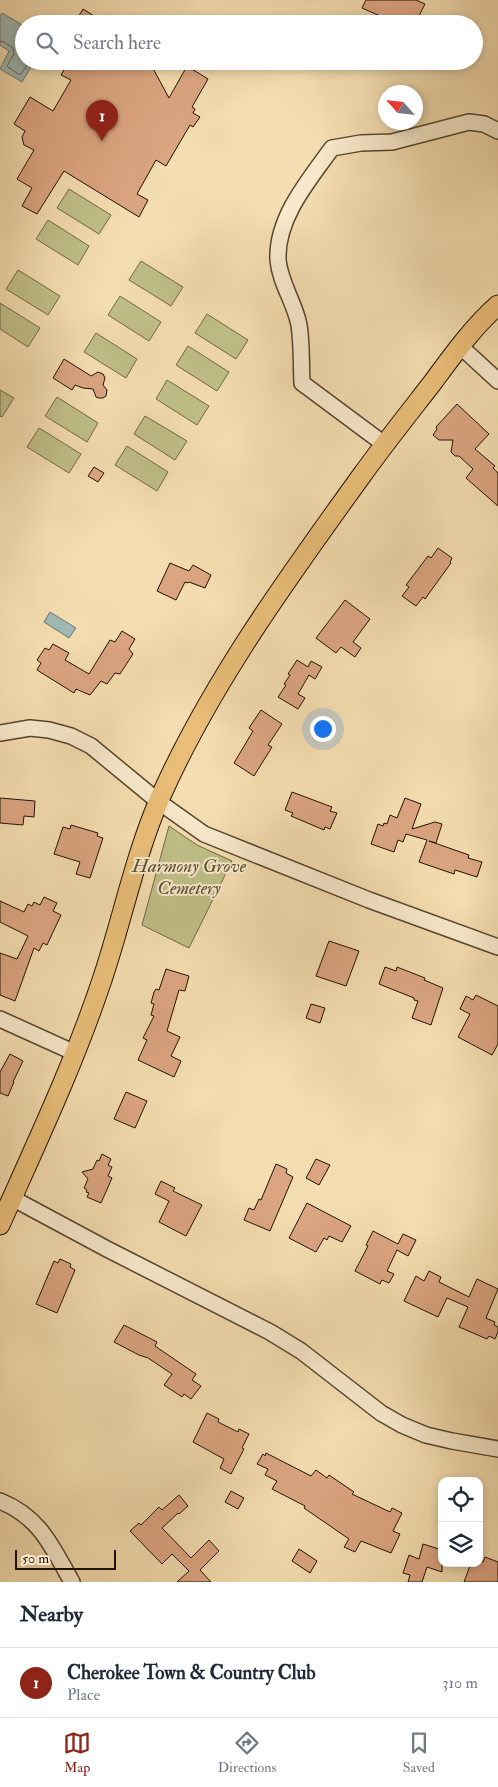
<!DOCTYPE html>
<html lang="en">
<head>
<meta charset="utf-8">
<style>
  :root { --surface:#fff; --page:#f2f2f3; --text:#1f2937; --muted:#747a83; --line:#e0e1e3; --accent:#8f2418 }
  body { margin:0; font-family:"IM FELL Double Pica",serif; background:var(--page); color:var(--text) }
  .controls { position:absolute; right:15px; bottom:15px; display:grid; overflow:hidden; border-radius:10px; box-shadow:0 2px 8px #0003 }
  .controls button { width:45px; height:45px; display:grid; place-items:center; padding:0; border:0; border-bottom:1px solid var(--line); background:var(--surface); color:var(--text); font:25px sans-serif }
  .compass { position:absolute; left:378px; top:85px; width:45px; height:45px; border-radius:50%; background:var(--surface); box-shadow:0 2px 8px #0003; rotate:297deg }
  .scale { position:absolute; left:15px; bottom:12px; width:101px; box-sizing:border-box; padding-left:5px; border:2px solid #211202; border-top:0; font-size:14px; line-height:18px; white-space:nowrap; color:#211202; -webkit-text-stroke:4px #f8e9cc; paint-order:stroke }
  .you { position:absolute; left:322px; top:728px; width:18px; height:18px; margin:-12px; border:4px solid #fff; border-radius:50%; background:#1a73e8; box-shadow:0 0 0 8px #1a73e833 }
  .badge { display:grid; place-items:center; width:32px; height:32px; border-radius:50%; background:var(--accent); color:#fff; font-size:16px; font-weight:700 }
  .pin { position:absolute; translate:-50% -41px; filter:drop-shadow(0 1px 2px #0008) }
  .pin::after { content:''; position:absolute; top:26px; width:18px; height:15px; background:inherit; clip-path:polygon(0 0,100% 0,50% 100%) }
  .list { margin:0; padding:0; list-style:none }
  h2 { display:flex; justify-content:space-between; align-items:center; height:65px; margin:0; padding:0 20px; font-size:21px }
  h2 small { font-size:16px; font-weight:400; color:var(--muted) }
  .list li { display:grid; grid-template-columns:32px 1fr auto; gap:15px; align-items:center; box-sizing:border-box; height:70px; padding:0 20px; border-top:1px solid var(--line) }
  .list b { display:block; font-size:19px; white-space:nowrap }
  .list p { margin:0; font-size:16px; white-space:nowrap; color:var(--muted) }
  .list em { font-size:16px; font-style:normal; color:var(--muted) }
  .icon { flex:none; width:28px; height:28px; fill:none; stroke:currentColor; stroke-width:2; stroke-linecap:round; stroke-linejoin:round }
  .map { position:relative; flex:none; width:498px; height:1582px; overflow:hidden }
  .search { position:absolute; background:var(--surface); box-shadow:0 2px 8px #0003; left:15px; right:15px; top:15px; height:55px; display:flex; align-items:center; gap:12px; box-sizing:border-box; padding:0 18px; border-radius:28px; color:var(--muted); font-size:19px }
  .sheet { height:135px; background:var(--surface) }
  nav { display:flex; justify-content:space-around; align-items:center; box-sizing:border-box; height:70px; border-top:1px solid var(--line); background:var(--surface); font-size:14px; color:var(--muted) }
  nav a { display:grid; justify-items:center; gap:2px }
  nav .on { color:var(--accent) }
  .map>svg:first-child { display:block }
  .green { fill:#c0bf88; stroke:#706845 }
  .water { fill:#a0b9b6; stroke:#6d766e }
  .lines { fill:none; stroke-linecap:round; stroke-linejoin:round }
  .shore { stroke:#60665c; stroke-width:1 }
  .building { fill:#dba581; stroke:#211202 }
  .minor-casing { stroke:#56452e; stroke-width:18 }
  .major-casing { stroke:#211202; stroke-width:21 }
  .minor { stroke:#f8e9cc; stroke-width:15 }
  .major { stroke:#eabe78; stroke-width:19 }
  .labels { text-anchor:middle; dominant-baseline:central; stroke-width:4; stroke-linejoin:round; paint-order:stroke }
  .park-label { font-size:19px; font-style:italic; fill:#594f31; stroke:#f8e9cc }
</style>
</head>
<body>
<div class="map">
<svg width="498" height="1582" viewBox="0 0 498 1582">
  <rect width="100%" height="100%" fill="#f4ddb0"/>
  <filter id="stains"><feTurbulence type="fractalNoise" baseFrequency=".004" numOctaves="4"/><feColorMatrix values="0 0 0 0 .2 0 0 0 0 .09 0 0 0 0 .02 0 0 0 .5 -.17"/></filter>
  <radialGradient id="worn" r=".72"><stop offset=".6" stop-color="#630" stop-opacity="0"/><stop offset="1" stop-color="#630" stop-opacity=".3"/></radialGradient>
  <g class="green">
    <path d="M 69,189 L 111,215 L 99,234 L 57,208 Z"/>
    <path d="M 48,220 L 89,246 L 78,265 L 36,239 Z"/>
    <path d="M 141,261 L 183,287 L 171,306 L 129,280 Z"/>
    <path d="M 18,270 L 60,296 L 48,315 L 6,289 Z"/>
    <path d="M 120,296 L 161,322 L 149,341 L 108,315 Z"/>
    <path d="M 0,303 L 40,328 L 28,347 L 0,329 Z"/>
    <path d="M 207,314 L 248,340 L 236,359 L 195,333 Z"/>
    <path d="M 96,333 L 137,359 L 126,378 L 84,352 Z"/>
    <path d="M 188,346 L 229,372 L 217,391 L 176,365 Z"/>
    <path d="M 167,380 L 209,406 L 197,425 L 156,399 Z"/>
    <path d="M 0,390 L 14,398 L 2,417 L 0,416 Z"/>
    <path d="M 57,397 L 98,423 L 87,442 L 45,416 Z"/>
    <path d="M 145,416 L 187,441 L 175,460 L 134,434 Z"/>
    <path d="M 39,428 L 81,454 L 69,473 L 27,447 Z"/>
    <path d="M 127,446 L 168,472 L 157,491 L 115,465 Z"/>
    <path d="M 169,826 L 197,845 L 232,861 L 189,948 L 142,925 Z"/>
  </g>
  <g class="water">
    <path d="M 2,13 L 24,26 L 24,61 L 39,61 L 35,69 L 31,67 L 22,82 L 0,69 L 9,51 L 0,45 L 0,16 Z"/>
    <path d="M 50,612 L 76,628 L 69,638 L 44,622 Z"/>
  </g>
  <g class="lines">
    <path class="shore" d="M 0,41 L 4,42 L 13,48 L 14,54 L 7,66 L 18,74 L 21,74 L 28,64 L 33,61"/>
  </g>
  <g class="building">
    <path d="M 366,0 L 416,0 L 425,4 L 415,24 L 398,24 L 362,8 Z"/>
    <path d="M 83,9 L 107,24 L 74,24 Z"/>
    <path d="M 79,61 L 149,61 L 169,98 L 187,66 L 208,79 L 192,107 L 195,109 L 193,113 L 200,117 L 193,127 L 190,125 L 166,166 L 156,160 L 137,194 L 148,200 L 139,217 L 64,171 L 37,214 L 22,206 L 32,188 L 17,179 L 34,150 L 24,145 L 22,137 L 25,131 L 14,124 L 30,97 L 53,111 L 71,80 L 61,75 L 68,63 L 76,67 Z"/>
    <path d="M 64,359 L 91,376 L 98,372 L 103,374 L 105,378 L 103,385 L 107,390 L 106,396 L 103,398 L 99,398 L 96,397 L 93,389 L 83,388 L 75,385 L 72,390 L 53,378 Z"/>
    <path d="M 457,404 L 489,434 L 475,449 L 495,466 L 493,468 L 498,473 L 498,506 L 466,478 L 473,469 L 459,456 L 455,456 L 451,452 L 453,440 L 439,440 L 433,435 L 437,429 L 436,427 Z"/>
    <path d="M 94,467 L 104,473 L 98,482 L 88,476 Z"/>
    <path d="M 438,548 L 452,558 L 450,562 L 451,563 L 425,599 L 423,597 L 416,606 L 402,596 L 409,587 L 406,585 L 428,556 L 431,558 Z"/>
    <path d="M 170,563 L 189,571 L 193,565 L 211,575 L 205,588 L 189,582 L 188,583 L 185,582 L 176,600 L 157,591 Z"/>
    <path d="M 345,600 L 370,619 L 353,642 L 361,648 L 355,657 L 341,647 L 336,653 L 316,638 Z"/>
    <path d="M 122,631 L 135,639 L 129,649 L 133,654 L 120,674 L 115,673 L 107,684 L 101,681 L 90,695 L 76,689 L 74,693 L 37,670 L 41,663 L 37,660 L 45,648 L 49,650 L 53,644 L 69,653 L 65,660 L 89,674 L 110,640 L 115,642 Z"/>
    <path d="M 297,660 L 308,667 L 311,661 L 322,667 L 315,679 L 309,675 L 298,694 L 305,698 L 298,709 L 278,697 L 286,685 L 284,684 L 290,675 L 288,674 Z"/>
    <path d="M 261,710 L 282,724 L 268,745 L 272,747 L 254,776 L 234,763 L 253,731 L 249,728 Z"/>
    <path d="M 292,792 L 332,807 L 330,811 L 337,813 L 330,829 L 325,827 L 324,830 L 291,816 L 293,813 L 285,810 Z"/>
    <path d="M 0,798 L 35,801 L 34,817 L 24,816 L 23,825 L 0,823 Z"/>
    <path d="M 405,798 L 421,804 L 412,829 L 435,822 L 442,824 L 436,843 L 429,841 L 469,855 L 468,858 L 482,862 L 477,877 L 455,870 L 454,874 L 419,862 L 427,840 L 406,834 L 403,842 L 398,840 L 394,852 L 371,844 L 378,824 L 383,826 L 384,823 L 387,824 L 390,815 L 397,818 Z"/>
    <path d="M 71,825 L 98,833 L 97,836 L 103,838 L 90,878 L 76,874 L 80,862 L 54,854 L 63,827 L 70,829 Z"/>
    <path d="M 44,897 L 57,903 L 53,911 L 61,915 L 47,945 L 43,943 L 39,951 L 34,948 L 15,1001 L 0,995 L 0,953 L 17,959 L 28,936 L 0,922 L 0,901 L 24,912 L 28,904 L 32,906 L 34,902 L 40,905 Z"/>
    <path d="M 329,941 L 359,951 L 346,986 L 316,976 Z"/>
    <path d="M 385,967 L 396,971 L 397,967 L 425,978 L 424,980 L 443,988 L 431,1025 L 412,1018 L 418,1001 L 414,1000 L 414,998 L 379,984 Z"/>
    <path d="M 166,969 L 189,976 L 185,991 L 179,990 L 167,1031 L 180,1037 L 171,1056 L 181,1061 L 174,1077 L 138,1060 L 147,1040 L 143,1038 L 154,1016 L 151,1015 L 154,1004 L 151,1003 L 154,992 L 156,989 L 159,990 Z"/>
    <path d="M 476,995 L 498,1006 L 498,1044 L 492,1055 L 458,1037 L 470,1014 L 460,1009 L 466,996 L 473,1000 Z"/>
    <path d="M 311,1004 L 325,1008 L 320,1023 L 306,1018 Z"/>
    <path d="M 10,1054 L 23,1061 L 13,1082 L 14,1082 L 8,1096 L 0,1093 L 0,1072 Z"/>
    <path d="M 126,1092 L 147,1101 L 135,1128 L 114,1119 Z"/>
    <path d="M 102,1154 L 111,1159 L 108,1165 L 112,1167 L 108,1176 L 112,1178 L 101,1203 L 87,1197 L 89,1193 L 86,1192 L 87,1190 L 84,1188 L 88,1179 L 82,1172 L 93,1169 L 97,1160 L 99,1161 Z"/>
    <path d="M 316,1159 L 330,1165 L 319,1185 L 306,1178 Z"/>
    <path d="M 276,1164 L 287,1169 L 286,1173 L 293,1177 L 270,1231 L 244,1220 L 249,1208 L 254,1210 L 259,1199 L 261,1200 Z"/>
    <path d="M 161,1181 L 175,1188 L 173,1191 L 202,1205 L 186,1236 L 159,1222 L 169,1201 L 155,1194 Z"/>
    <path d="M 307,1203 L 351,1226 L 342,1242 L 329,1236 L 327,1240 L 324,1238 L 316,1252 L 289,1238 Z"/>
    <path d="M 373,1231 L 398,1244 L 403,1234 L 416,1240 L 408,1256 L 397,1250 L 387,1271 L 394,1274 L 389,1283 L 382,1280 L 380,1284 L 355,1271 L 368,1246 L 366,1245 Z"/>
    <path d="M 60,1259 L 71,1264 L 70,1267 L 75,1270 L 57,1313 L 36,1304 L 54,1261 L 58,1263 Z"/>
    <path d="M 429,1271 L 441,1277 L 439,1282 L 469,1297 L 477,1279 L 498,1289 L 486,1318 L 495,1322 L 494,1325 L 498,1327 L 498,1332 L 495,1339 L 489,1336 L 487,1339 L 459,1327 L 468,1307 L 447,1298 L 438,1317 L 404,1301 L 416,1276 L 424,1281 Z"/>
    <path d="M 124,1325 L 157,1342 L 155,1346 L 196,1374 L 192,1380 L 201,1386 L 191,1399 L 184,1394 L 182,1397 L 164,1385 L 172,1374 L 148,1358 L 139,1355 L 114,1342 Z"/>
    <path d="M 207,1413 L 219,1419 L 218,1422 L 238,1432 L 239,1429 L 249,1434 L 242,1448 L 244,1449 L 231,1474 L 220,1468 L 224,1459 L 193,1442 Z"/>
    <path d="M 266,1453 L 311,1476 L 316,1470 L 327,1478 L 329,1475 L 354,1492 L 352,1494 L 390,1512 L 392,1508 L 402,1513 L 393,1531 L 400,1534 L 391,1553 L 361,1541 L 355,1552 L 344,1547 L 349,1539 L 304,1508 L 305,1506 L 272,1489 L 277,1481 L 265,1475 L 268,1469 L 257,1464 L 263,1454 L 265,1456 Z"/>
    <path d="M 231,1491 L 244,1498 L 238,1509 L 225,1502 Z"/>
    <path d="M 179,1495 L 188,1506 L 179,1514 L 178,1513 L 162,1528 L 191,1558 L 209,1540 L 219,1551 L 200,1570 L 211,1582 L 177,1582 L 189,1571 L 172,1554 L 162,1564 L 130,1531 L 139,1523 L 141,1525 L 159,1507 L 162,1510 Z"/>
    <path d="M 423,1544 L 442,1550 L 442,1572 L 427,1567 L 422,1582 L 408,1582 L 410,1575 L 403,1573 L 409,1555 L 419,1559 Z"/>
    <path d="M 299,1549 L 317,1561 L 310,1573 L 292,1561 Z"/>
    <path d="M 485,1557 L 498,1562 L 498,1582 L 464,1582 L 471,1563 L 479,1563 L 479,1560 L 483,1562 Z"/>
  </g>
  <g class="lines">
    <g class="minor-casing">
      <g id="minor">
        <path d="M 460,346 L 498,381"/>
        <path d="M 384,444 L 302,383 C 301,364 302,344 299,325 C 295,303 280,283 278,260 C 276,218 309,180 332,148 L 361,143 L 392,142 L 469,122 L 484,124 L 498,131"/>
        <path d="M 0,733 L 30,728 L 49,730 L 71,736 L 91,746 L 159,802 L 204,834 L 369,900 L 498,947"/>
        <path d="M 0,1019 L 75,1053"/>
        <path d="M 12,1198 L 107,1249 L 270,1332 L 301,1351 L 381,1413 L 402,1425 L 426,1435 L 452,1441 L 498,1449"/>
        <path d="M 0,1501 C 40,1517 52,1547 72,1582"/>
      </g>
    </g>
    <g class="major-casing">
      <path id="major" d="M 0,1225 C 36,1144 74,1064 102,980 C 122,921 135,855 160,798 C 211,683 289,576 362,475 C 385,443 409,413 433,382 C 453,355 473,327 498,305"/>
    </g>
    <use href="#minor" class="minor"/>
    <use href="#major" class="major"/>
  </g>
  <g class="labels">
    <g class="park-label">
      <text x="189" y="866">Harmony Grove<tspan x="189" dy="22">Cemetery</tspan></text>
    </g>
  </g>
  <rect width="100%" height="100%" filter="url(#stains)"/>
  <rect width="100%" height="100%" fill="url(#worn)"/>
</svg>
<div class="controls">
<button><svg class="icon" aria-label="locate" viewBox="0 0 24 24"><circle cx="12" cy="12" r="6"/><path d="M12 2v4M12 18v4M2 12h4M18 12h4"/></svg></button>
<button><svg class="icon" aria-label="layers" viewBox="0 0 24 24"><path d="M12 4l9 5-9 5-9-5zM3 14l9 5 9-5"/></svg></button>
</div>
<svg class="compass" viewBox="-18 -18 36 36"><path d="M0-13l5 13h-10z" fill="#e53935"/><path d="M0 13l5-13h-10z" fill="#747a83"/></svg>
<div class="scale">50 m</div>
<div class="you"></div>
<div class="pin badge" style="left:102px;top:141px">1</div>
<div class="search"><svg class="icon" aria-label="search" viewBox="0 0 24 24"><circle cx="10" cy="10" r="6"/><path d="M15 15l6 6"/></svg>Search here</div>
</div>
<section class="sheet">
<h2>Nearby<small></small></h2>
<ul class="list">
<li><span class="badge">1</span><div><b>Cherokee Town &amp; Country Club</b><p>Place</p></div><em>310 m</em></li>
</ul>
</section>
<nav>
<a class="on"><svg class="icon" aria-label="map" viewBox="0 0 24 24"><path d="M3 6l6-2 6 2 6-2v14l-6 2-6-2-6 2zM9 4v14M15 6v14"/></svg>Map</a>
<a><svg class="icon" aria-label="directions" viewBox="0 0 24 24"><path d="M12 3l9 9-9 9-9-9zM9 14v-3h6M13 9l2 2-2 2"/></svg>Directions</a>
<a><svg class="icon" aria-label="saved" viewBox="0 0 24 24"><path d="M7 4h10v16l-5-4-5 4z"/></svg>Saved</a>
</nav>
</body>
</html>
